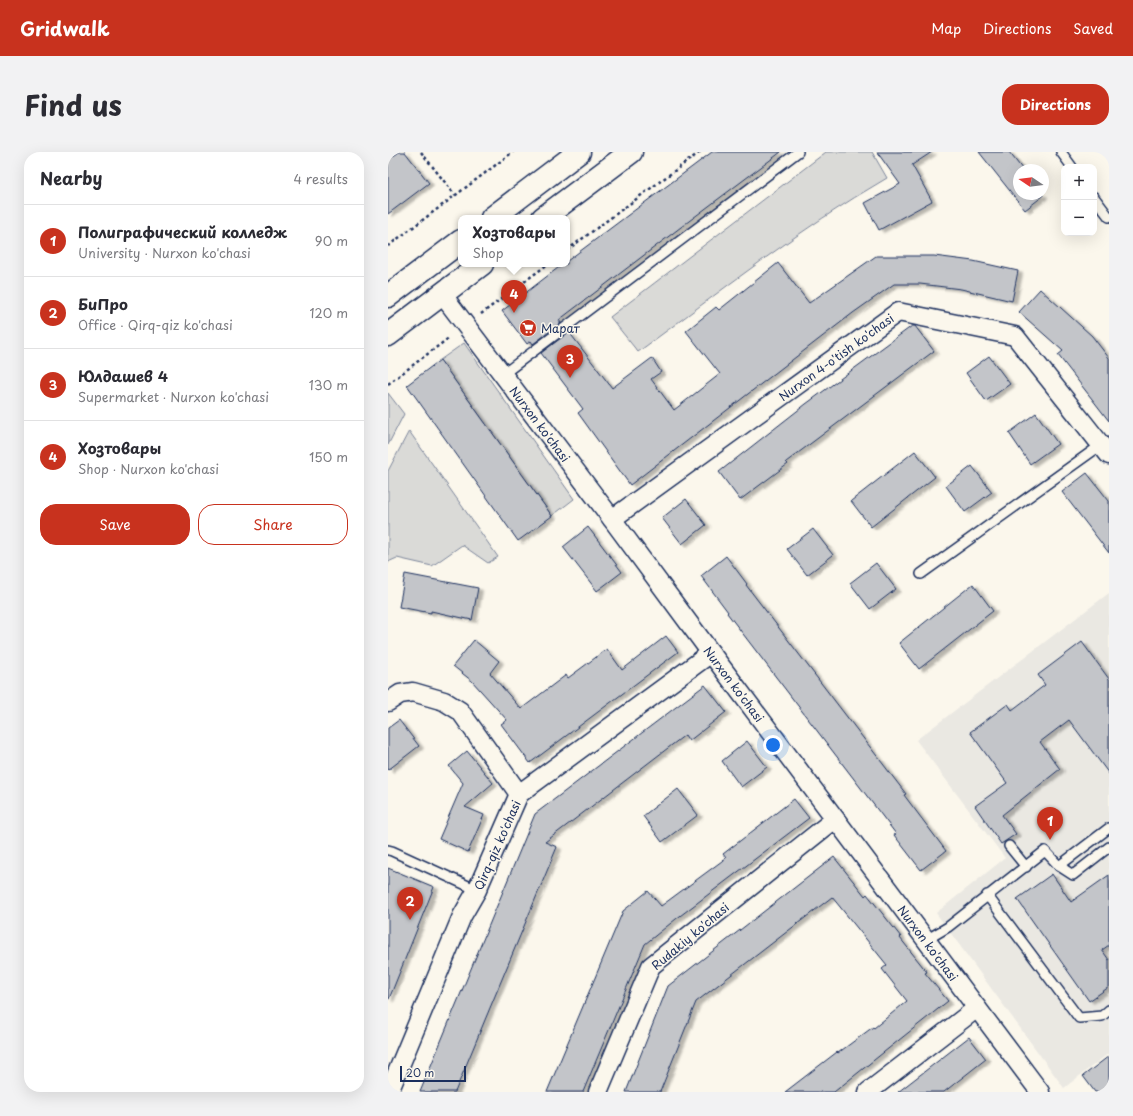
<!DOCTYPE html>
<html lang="en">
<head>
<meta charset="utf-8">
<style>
  :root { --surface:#fff; --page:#f2f2f3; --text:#2b2b33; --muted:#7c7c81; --line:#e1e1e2; --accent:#c8321e }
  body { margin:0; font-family:"Playpen Sans",sans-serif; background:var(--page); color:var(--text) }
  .controls { position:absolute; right:12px; top:12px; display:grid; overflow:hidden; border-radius:8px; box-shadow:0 4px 16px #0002 }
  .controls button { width:36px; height:36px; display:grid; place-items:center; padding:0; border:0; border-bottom:1px solid var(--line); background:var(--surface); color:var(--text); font:20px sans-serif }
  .compass { position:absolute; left:625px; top:12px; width:36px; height:36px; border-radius:50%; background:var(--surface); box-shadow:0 4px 16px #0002; rotate:283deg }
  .scale { position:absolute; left:12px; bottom:10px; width:66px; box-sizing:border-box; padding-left:4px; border:2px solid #1b2f5e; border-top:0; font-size:11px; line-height:14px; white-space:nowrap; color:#1b2f5e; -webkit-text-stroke:3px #fbf7ec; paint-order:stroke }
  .you { position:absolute; left:385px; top:593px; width:14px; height:14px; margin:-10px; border:3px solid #fff; border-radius:50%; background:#1a73e8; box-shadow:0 0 0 6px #1a73e833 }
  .badge { display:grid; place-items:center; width:26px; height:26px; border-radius:50%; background:var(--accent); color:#fff; font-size:13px; font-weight:700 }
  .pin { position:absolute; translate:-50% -33px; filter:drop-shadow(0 1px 2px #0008) }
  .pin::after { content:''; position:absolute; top:21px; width:14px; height:12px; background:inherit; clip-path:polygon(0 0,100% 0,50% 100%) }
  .popup { position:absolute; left:70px; top:63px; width:112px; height:52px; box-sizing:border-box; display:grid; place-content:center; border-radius:8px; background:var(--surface); filter:drop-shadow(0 1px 3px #0005); font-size:13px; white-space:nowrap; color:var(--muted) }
  .popup b { font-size:15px; color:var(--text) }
  .popup::after { content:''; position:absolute; left:50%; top:100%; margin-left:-8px; border:8px solid transparent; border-top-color:var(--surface) }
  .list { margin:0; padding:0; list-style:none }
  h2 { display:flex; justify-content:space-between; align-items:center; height:52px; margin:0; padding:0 16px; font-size:17px }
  h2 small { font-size:13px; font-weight:400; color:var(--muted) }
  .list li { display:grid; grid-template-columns:26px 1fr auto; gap:12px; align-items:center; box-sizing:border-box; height:72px; padding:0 16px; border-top:1px solid var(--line) }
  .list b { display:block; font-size:15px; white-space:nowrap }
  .list p { margin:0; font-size:13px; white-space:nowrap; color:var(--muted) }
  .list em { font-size:13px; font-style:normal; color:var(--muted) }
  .actions { display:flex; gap:8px; padding:12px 16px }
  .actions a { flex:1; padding:9px 0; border:1px solid var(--accent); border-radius:16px; text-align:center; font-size:14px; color:var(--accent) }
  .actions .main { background:var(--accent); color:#fff }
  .map { position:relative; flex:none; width:721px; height:940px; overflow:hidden; border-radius:16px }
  header { display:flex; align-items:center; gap:24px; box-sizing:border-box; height:56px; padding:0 20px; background:var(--accent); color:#fff }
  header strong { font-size:19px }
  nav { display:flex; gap:22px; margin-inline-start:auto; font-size:14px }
  .intro { display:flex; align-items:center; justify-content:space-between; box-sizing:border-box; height:96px; padding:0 24px }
  h1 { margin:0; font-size:28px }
  .button { padding:10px 18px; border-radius:16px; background:var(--accent); color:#fff; font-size:14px; font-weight:700 }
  main { display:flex; gap:24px; padding:0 24px }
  aside { flex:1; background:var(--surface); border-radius:16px; box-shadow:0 4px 16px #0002 }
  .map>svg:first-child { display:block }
  .built { fill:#eae8e2 }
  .green { fill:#dadad7; stroke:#7a849a }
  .building { fill:#c3c5c9; stroke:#1b2f5e; filter:url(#shadow) }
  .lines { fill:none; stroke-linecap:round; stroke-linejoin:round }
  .service-casing { stroke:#1b2f5e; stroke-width:12 }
  .minor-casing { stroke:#1b2f5e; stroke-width:21 }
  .secondary-casing { stroke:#1b2f5e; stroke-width:25 }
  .path { stroke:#1b2f5e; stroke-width:2.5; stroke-dasharray:3 3; stroke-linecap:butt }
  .service { stroke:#fbf7ec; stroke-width:9 }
  .minor { stroke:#fbf7ec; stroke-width:18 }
  .secondary { stroke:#fbf7ec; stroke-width:22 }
  .labels { text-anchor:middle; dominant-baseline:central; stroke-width:3; stroke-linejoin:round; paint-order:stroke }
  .poi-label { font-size:12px; fill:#1b2f5e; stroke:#fbf7ec; text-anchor:start }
  .street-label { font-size:12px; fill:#1b2f5e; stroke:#fbf7ec }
</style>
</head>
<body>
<header>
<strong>Gridwalk</strong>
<nav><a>Map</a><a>Directions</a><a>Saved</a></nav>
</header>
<div class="intro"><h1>Find us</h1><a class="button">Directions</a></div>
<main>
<aside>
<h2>Nearby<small>4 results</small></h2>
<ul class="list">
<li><span class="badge">1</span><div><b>Полиграфический колледж</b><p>University · Nurxon ko'chasi</p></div><em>90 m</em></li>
<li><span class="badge">2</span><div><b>БиПро</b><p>Office · Qirq-qiz ko'chasi</p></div><em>120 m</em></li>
<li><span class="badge">3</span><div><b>Юлдашев 4</b><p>Supermarket · Nurxon ko'chasi</p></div><em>130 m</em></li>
<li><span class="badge">4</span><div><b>Хозтовары</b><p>Shop · Nurxon ko'chasi</p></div><em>150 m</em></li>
</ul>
<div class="actions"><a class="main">Save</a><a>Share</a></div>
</aside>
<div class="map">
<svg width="721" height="940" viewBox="0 0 721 940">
  <defs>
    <filter id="shadow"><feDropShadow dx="4.5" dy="2.5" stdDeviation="1" flood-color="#0004"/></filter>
  </defs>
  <rect width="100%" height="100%" fill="#fbf7ec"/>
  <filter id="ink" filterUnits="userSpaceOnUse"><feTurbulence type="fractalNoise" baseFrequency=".025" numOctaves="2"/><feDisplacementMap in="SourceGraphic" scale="8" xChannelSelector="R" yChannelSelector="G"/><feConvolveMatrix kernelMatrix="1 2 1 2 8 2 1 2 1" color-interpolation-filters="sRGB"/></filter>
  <g filter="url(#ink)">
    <path class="built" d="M 721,441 L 721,901 L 676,936 L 548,761 L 617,706 L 528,588 Z"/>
    <g class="green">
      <path d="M 438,0 L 484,0 L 499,26 C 411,77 332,140 250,200 L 222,165 Z"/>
      <path d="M 76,191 L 186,347 L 164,364 L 52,208 Z"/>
      <path d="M 0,241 L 16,262 L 0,293 Z"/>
      <path d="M 21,279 L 110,405 L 100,411 L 74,393 L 44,414 L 9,406 L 0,410 L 0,319 Z"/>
    </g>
    <g class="building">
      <path d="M 11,0 L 17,0 L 41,31 L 0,62 L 0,8 Z"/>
      <path d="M 324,0 L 393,0 L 293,75 L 171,168 L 173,171 L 145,192 L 143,189 L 139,192 L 114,159 L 175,112 L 179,112 L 179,109 Z"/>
      <path d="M 489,0 L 544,0 L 524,13 L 544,49 L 491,78 L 477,51 L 512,32 Z"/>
      <path d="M 591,0 L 621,0 L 635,18 L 631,18 L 631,42 L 654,42 L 655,44 L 637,58 Z"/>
      <path d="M 488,104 L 546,104 L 585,109 L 630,119 L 624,149 L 573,137 L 532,132 L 506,132 L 465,161 L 242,333 L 190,261 L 195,257 L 153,201 L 181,180 L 224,236 L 264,206 L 273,220 L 263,227 L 286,258 L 332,222 L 298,179 L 328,155 L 331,158 L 390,111 L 421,151 Z"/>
      <path d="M 652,137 L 704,184 L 721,206 L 721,269 L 670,203 L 675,199 L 631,160 Z"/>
      <path d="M 524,174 L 527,174 L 546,199 L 398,310 L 400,312 L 352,348 L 331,320 L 418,252 Z"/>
      <path d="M 601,204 L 622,232 L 598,249 L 578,221 Z"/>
      <path d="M 52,208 L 164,364 L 130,389 L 19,233 Z"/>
      <path d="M 648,261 L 670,292 L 642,312 L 621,281 Z"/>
      <path d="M 527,299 L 547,325 L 483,375 L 463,349 Z"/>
      <path d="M 584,314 L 604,340 L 577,360 L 558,334 Z"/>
      <path d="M 699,321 L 721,349 L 721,401 L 674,340 Z"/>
      <path d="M 298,347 L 318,373 L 294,392 L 274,366 Z"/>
      <path d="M 200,375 L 234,420 L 209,439 L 175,395 Z"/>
      <path d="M 425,377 L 445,403 L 419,423 L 399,397 Z"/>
      <path d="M 338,404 L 359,432 L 358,433 L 518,642 L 516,643 L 558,699 L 533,718 L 506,683 L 508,682 L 339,461 L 340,460 L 313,424 Z"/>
      <path d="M 488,411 L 508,437 L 482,457 L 462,431 Z"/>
      <path d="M 17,422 L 90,436 L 84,468 L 43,459 L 43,461 L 11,455 Z"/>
      <path d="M 585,432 L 605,459 L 531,517 L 511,491 Z"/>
      <path d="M 278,484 L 290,500 L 142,611 L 113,572 L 119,568 L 84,529 L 65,514 L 86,488 L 111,509 L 102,521 L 133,557 L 178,523 L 180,526 L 219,497 L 234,518 Z"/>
      <path d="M 694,490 L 721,527 L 721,622 L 681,568 L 652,590 L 672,617 L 614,663 L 628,682 L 613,692 L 587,654 L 619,631 L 582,580 L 620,552 L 624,558 L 657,533 L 650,523 Z"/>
      <path d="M 317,533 L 338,560 L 301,589 L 297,583 L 157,690 L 169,695 L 67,940 L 32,940 L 147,662 Z"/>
      <path d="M 11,568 L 31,594 L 0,618 L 0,576 Z"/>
      <path d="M 359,589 L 379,615 L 353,635 L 334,609 Z"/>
      <path d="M 79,599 L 105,631 L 77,655 L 96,663 L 80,700 L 51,687 L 75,631 L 61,614 Z"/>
      <path d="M 290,637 L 310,663 L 274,690 L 255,664 Z"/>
      <path d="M 406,647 L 421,666 L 288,767 L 257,792 L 195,940 L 159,940 L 235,759 L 260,739 L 273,754 L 338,706 L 335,702 Z"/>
      <path d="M 446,705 L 477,744 L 479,742 L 513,785 L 512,786 L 539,820 L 537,821 L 560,849 L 446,940 L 397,940 L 449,900 L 450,901 L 485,875 L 486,876 L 519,849 L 494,817 L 499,813 L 444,745 L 308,850 L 272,940 L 238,940 L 280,834 Z"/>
      <path d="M 0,716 L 46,735 L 1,847 L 0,847 Z"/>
      <path d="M 664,722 L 683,750 L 721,723 L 721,793 L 714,798 L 721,808 L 721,835 L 701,849 L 629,747 Z"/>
      <path d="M 581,885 L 598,907 L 556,940 L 510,940 Z"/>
      <path d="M 721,904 L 721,940 L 707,940 L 695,924 Z"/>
    </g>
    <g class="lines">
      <g class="service-casing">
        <g id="service">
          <path d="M 673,0 L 684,15"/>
          <path d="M 706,45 L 721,65"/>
          <path d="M 114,223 L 410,0"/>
          <path d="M 533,422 L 713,293"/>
          <path d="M 621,694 L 638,715"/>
          <path d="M 0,698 L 4,699 L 89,738"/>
          <path d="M 671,714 L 721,676"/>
          <path d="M 599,743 L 691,866 L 714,864 L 721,858"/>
          <path d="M 538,788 L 560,775 L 657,699 L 671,714 L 685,723 L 721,695"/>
        </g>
      </g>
      <g class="minor-casing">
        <g id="minor">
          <path d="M 54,142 L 224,367 L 323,501 L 652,940"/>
          <path d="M 224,367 L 510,160 L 627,184 L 721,303"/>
          <path d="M 0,550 L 12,542 L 25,540 L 56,549 L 72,559 L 131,642"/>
          <path d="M 1,940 L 74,764 L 89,738 L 131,642 L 323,501"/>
          <path d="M 210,940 L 263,814 L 447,667"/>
          <path d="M 480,940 L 589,856"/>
        </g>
      </g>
      <g class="secondary-casing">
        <g id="secondary">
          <path d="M 104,66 L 191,0"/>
          <path d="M 155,66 L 243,0"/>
          <path d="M 0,144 L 73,89"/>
          <path d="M 0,183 L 94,112"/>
        </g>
      </g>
      <g class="path">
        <path d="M 33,0 L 67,43"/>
        <path d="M 0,94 L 125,0"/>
        <path d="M 179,98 L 312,0"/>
        <path d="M 93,162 L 160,112"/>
        <path d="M 0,232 L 62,185"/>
      </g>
      <use href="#service" class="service"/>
      <use href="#minor" class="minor"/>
      <use href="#secondary" class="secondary"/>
    </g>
  </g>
  <defs>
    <g id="supermarket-disc" transform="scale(0.9)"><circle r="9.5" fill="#c8321e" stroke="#fbf7ec"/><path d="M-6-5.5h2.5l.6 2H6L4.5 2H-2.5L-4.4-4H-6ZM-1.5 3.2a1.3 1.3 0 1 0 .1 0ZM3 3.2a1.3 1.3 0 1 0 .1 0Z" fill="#fff"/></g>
  </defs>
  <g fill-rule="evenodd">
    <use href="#supermarket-disc" x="140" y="176"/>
  </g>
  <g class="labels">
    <g class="poi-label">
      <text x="153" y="176">Марат</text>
    </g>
    <g class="street-label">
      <text transform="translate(448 205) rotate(-36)">Nurxon 4-o'tish ko'chasi</text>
      <text transform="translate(152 272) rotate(53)">Nurxon ko'chasi</text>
      <text transform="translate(346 532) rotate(53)">Nurxon ko'chasi</text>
      <text transform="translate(109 693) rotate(-66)">Qirq-qiz ko'chasi</text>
      <text transform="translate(302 784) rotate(-40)">Rudakiy ko'chasi</text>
      <text transform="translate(540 791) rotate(53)">Nurxon ko'chasi</text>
    </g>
  </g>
</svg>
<div class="controls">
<button>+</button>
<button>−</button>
</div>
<svg class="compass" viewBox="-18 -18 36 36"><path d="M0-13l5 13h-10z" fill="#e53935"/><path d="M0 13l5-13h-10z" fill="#7c7c81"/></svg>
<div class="scale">20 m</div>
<div class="you"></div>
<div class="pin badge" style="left:662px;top:688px">1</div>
<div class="pin badge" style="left:22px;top:768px">2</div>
<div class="pin badge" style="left:182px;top:226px">3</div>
<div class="pin badge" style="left:126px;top:161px">4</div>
<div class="popup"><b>Хозтовары</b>Shop</div>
</div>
</main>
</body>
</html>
